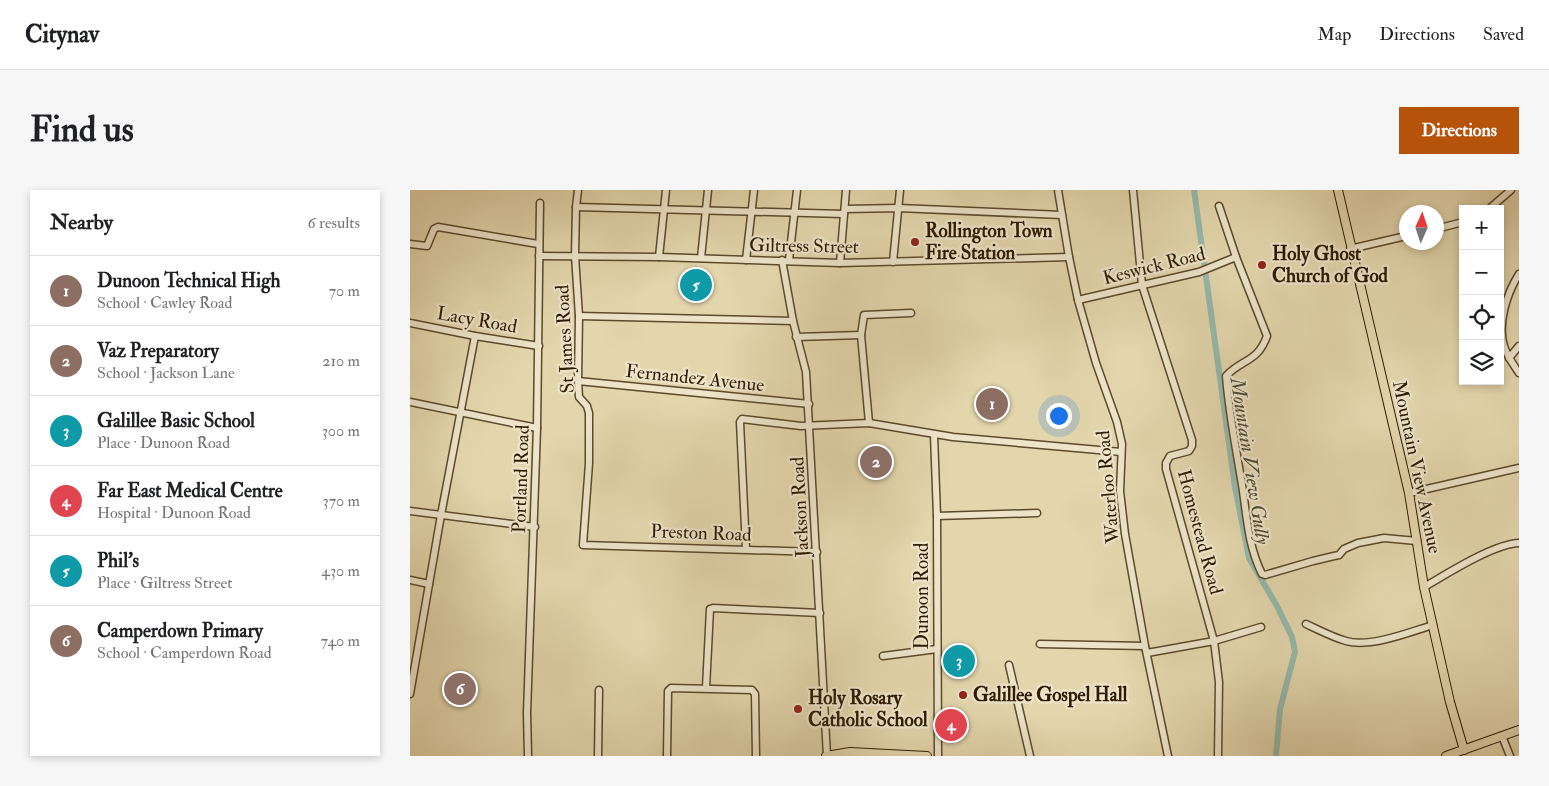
<!DOCTYPE html>
<html lang="en">
<head>
<meta charset="utf-8">
<style>
  :root { --surface:#fff; --page:#f6f6f6; --text:#202124; --muted:#757577; --line:#e0e0e0; --accent:#b45309 }
  body { margin:0; font-family:"IM FELL Double Pica",serif; background:var(--page); color:var(--text) }
  .controls { position:absolute; right:15px; top:15px; display:grid; overflow:hidden; border-radius:0px; box-shadow:0 2px 8px #0003 }
  .controls button { width:45px; height:45px; display:grid; place-items:center; padding:0; border:0; border-bottom:1px solid var(--line); background:var(--surface); color:var(--text); font:25px sans-serif }
  .compass { position:absolute; left:989px; top:15px; width:45px; height:45px; border-radius:50%; background:var(--surface); box-shadow:0 2px 8px #0003; rotate:3deg }
  .you { position:absolute; left:648px; top:225px; width:18px; height:18px; margin:-12px; border:4px solid #fff; border-radius:50%; background:#1a73e8; box-shadow:0 0 0 8px #1a73e833 }
  .badge { display:grid; place-items:center; width:32px; height:32px; border-radius:50%; background:var(--accent); color:#fff; font-size:16px; font-weight:700 }
  .pin { position:absolute; translate:-50% -50%; border:2px solid #fff; box-shadow:0 1px 5px #0006 }
  .list { margin:0; padding:0; list-style:none }
  h2 { display:flex; justify-content:space-between; align-items:center; height:65px; margin:0; padding:0 20px; font-size:21px }
  h2 small { font-size:16px; font-weight:400; color:var(--muted) }
  .list li { display:grid; grid-template-columns:32px 1fr auto; gap:15px; align-items:center; box-sizing:border-box; height:70px; padding:0 20px; border-top:1px solid var(--line) }
  .list b { display:block; font-size:19px; white-space:nowrap }
  .list p { margin:0; font-size:16px; white-space:nowrap; color:var(--muted) }
  .list em { font-size:16px; font-style:normal; color:var(--muted) }
  .icon { flex:none; width:28px; height:28px; fill:none; stroke:currentColor; stroke-width:2; stroke-linecap:round; stroke-linejoin:round }
  .map { position:relative; flex:none; width:1109px; height:566px; overflow:hidden; border-radius:0px }
  header { display:flex; align-items:center; gap:30px; box-sizing:border-box; height:70px; padding:0 25px; background:var(--surface); border-bottom:1px solid var(--line) }
  header strong { font-size:24px }
  nav { display:flex; gap:28px; margin-inline-start:auto; font-size:18px }
  .intro { display:flex; align-items:center; justify-content:space-between; box-sizing:border-box; height:120px; padding:0 30px }
  h1 { margin:0; font-size:35px }
  .button { padding:12px 22px; border-radius:0px; background:var(--accent); color:#fff; font-size:18px; font-weight:700 }
  main { display:flex; gap:30px; padding:0 30px }
  aside { flex:1; background:var(--surface); border-radius:0px; box-shadow:0 2px 8px #0003 }
  .map>svg:first-child { display:block }
  .lines { fill:none; stroke-linecap:round; stroke-linejoin:round }
  .canal { stroke:#95b9ac; stroke-width:6 }
  .minor-casing { stroke:#5b4a2b; stroke-width:9 }
  .major-casing { stroke:#2e1b00; stroke-width:10 }
  .minor { stroke:#ede4ca; stroke-width:6 }
  .major { stroke:#e3d6ad; stroke-width:8 }
  .poi-dot { fill:#8f2418; stroke:#ede4ca; stroke-width:2 }
  .labels { text-anchor:middle; dominant-baseline:central; stroke-width:4.5; stroke-linejoin:round; paint-order:stroke }
  .poi-label { font-size:19px; font-weight:bold; fill:#2e1b00; stroke:#ede4ca; text-anchor:start }
  .street-label { font-size:19px; fill:#2e1b00; stroke:#ede4ca }
  .water-label { font-size:20px; font-style:italic; fill:#4d4a34; stroke:#ede4ca }
</style>
</head>
<body>
<header>
<strong>Citynav</strong>
<nav><a>Map</a><a>Directions</a><a>Saved</a></nav>
</header>
<div class="intro"><h1>Find us</h1><a class="button">Directions</a></div>
<main>
<aside>
<h2>Nearby<small>6 results</small></h2>
<ul class="list">
<li><span class="badge" style="background:#8d6e63">1</span><div><b>Dunoon Technical High</b><p>School · Cawley Road</p></div><em>70 m</em></li>
<li><span class="badge" style="background:#8d6e63">2</span><div><b>Vaz Preparatory</b><p>School · Jackson Lane</p></div><em>210 m</em></li>
<li><span class="badge" style="background:#0f9aa8">3</span><div><b>Galillee Basic School</b><p>Place · Dunoon Road</p></div><em>300 m</em></li>
<li><span class="badge" style="background:#e0444e">4</span><div><b>Far East Medical Centre</b><p>Hospital · Dunoon Road</p></div><em>370 m</em></li>
<li><span class="badge" style="background:#0f9aa8">5</span><div><b>Phil's</b><p>Place · Giltress Street</p></div><em>430 m</em></li>
<li><span class="badge" style="background:#8d6e63">6</span><div><b>Camperdown Primary</b><p>School · Camperdown Road</p></div><em>740 m</em></li>
</ul>
</aside>
<div class="map">
<svg width="1109" height="566" viewBox="0 0 1109 566">
  <rect width="100%" height="100%" fill="#e3d6ad"/>
  <filter id="stains"><feTurbulence type="fractalNoise" baseFrequency=".004" numOctaves="4"/><feColorMatrix values="0 0 0 0 .2 0 0 0 0 .09 0 0 0 0 .02 0 0 0 .5 -.17"/></filter>
  <radialGradient id="worn" r=".72"><stop offset=".6" stop-color="#630" stop-opacity="0"/><stop offset="1" stop-color="#630" stop-opacity=".3"/></radialGradient>
  <g class="lines">
    <path class="canal" d="M 784,0 L 825,297 L 839,368 L 867,416 L 882,447 L 885,462 L 870,519 L 866,566"/>
    <g class="minor-casing">
      <g id="minor">
        <path d="M 168,0 L 166,17 L 165,66 L 169,126 L 168,191 L 169,207 L 177,216 L 179,223 L 179,273 L 173,355 L 407,362"/>
        <path d="M 648,0 L 659,67 L 668,110 L 686,173 L 707,232 L 712,254 L 710,301 L 715,344 L 735,456 L 758,566"/>
        <path d="M 723,0 L 732,95 L 782,250 L 782,256 L 779,261 L 760,266 L 756,273 L 756,279 L 804,451 L 809,492 L 808,566"/>
        <path d="M 809,16 L 826,67 L 857,146 C 848,172 832,169 816,186 C 819,225 827,263 833,301 C 837,330 839,358 852,384 L 855,385 L 903,371 L 924,366 L 929,365 L 934,359 L 948,353 L 974,348 L 1007,351"/>
        <path d="M 166,17 L 434,24"/>
        <path d="M 435,19 L 488,18 L 652,25"/>
        <path d="M 1079,19 L 1101,0"/>
        <path d="M 1026,39 L 1053,32"/>
        <path d="M 0,54 L 17,56 L 24,39 L 28,37 L 128,54"/>
        <path d="M 940,59 L 996,46"/>
        <path d="M 129,66 L 249,67 L 430,73 L 659,67"/>
        <path d="M 249,67 L 256,0"/>
        <path d="M 291,68 L 298,0"/>
        <path d="M 336,70 L 344,0"/>
        <path d="M 372,70 L 383,131 L 396,182 L 417,566"/>
        <path d="M 379,70 L 387,0"/>
        <path d="M 483,72 L 490,0"/>
        <path d="M 430,73 L 436,0"/>
        <path d="M 1109,84 C 1097,103 1087,134 1094,156 C 1097,166 1103,174 1109,183"/>
        <path d="M 668,110 L 789,82 L 826,67"/>
        <path d="M 169,126 L 383,131"/>
        <path d="M 0,133 L 65,146 L 129,156"/>
        <path d="M 386,147 L 451,145"/>
        <path d="M 1099,168 L 1109,156"/>
        <path d="M 168,191 L 399,214"/>
        <path d="M 0,212 L 127,238"/>
        <path d="M 459,233 L 451,145 L 454,125 L 501,123"/>
        <path d="M 524,245 L 527,326 L 528,566"/>
        <path d="M 999,303 L 1109,278"/>
        <path d="M 0,321 L 125,337"/>
        <path d="M 527,326 L 627,323"/>
        <path d="M 336,359 L 330,232 L 332,229 L 391,236 L 459,233 L 543,247 L 711,262"/>
        <path d="M 0,390 L 19,394"/>
        <path d="M 1014,397 C 1037,384 1083,354 1109,353"/>
        <path d="M 896,434 C 909,440 922,447 936,451 C 960,458 1000,442 1023,435"/>
        <path d="M 630,454 L 735,456"/>
        <path d="M 737,463 L 804,451 L 851,437"/>
        <path d="M 473,466 L 527,459"/>
        <path d="M 599,475 L 620,566"/>
        <path d="M 296,498 L 300,419 L 303,418 L 410,423"/>
        <path d="M 0,504 L 31,325 L 65,146"/>
        <path d="M 1092,546 L 1100,566"/>
        <path d="M 118,566 L 117,523 L 127,238 L 130,13"/>
        <path d="M 188,566 L 189,500"/>
        <path d="M 257,566 L 258,501 L 261,498 L 342,500 L 345,504 L 346,566"/>
      </g>
    </g>
    <g class="major-casing">
      <g id="major">
        <path d="M 928,0 L 999,303 L 1014,397 L 1040,512 L 1054,560"/>
        <path d="M 416,566 L 440,562 L 517,566"/>
        <path d="M 1036,566 L 1109,540"/>
      </g>
    </g>
    <use href="#minor" class="minor"/>
    <use href="#major" class="major"/>
  </g>
  <g class="poi-dot">
    <circle cx="505" cy="52" r="5"/>
    <circle cx="852" cy="75" r="5"/>
    <circle cx="553" cy="505" r="5"/>
    <circle cx="388" cy="519" r="5"/>
  </g>
  <g class="labels">
    <g class="poi-label">
      <text x="515" y="41">Rollington Town<tspan x="515" dy="22">Fire Station</tspan></text>
      <text x="862" y="64">Holy Ghost<tspan x="862" dy="22">Church of God</tspan></text>
      <text x="563" y="505">Galillee Gospel Hall</text>
      <text x="398" y="508">Holy Rosary<tspan x="398" dy="22">Catholic School</tspan></text>
    </g>
    <g class="street-label">
      <text transform="translate(394 56) rotate(1)">Giltress Street</text>
      <text transform="translate(744 76) rotate(-14)">Keswick Road</text>
      <text transform="translate(67 130) rotate(10)">Lacy Road</text>
      <text transform="translate(155 149) rotate(-93)">St James Road</text>
      <text transform="translate(285 188) rotate(6)">Fernandez Avenue</text>
      <text transform="translate(1007 277) rotate(78)">Mountain View Avenue</text>
      <text transform="translate(111 289) rotate(-88)">Portland Road</text>
      <text transform="translate(698 297) rotate(-95)">Waterloo Road</text>
      <text transform="translate(390 317) rotate(-93)">Jackson Road</text>
      <text transform="translate(790 342) rotate(75)">Homestead Road</text>
      <text transform="translate(291 343) rotate(2)">Preston Road</text>
      <text transform="translate(512 406) rotate(-90)">Dunoon Road</text>
    </g>
    <g class="water-label">
      <text transform="translate(840 271) rotate(81)">Mountain View Gully</text>
    </g>
  </g>
  <rect width="100%" height="100%" filter="url(#stains)"/>
  <rect width="100%" height="100%" fill="url(#worn)"/>
</svg>
<div class="controls">
<button>+</button>
<button>−</button>
<button><svg class="icon" aria-label="locate" viewBox="0 0 24 24"><circle cx="12" cy="12" r="6"/><path d="M12 2v4M12 18v4M2 12h4M18 12h4"/></svg></button>
<button><svg class="icon" aria-label="layers" viewBox="0 0 24 24"><path d="M12 4l9 5-9 5-9-5zM3 14l9 5 9-5"/></svg></button>
</div>
<svg class="compass" viewBox="-18 -18 36 36"><path d="M0-13l5 13h-10z" fill="#e53935"/><path d="M0 13l5-13h-10z" fill="#757577"/></svg>
<div class="you"></div>
<div class="pin badge" style="left:582px;top:214px;background:#8d6e63">1</div>
<div class="pin badge" style="left:466px;top:272px;background:#8d6e63">2</div>
<div class="pin badge" style="left:549px;top:471px;background:#0f9aa8">3</div>
<div class="pin badge" style="left:541px;top:535px;background:#e0444e">4</div>
<div class="pin badge" style="left:286px;top:95px;background:#0f9aa8">5</div>
<div class="pin badge" style="left:50px;top:499px;background:#8d6e63">6</div>
</div>
</main>
</body>
</html>
